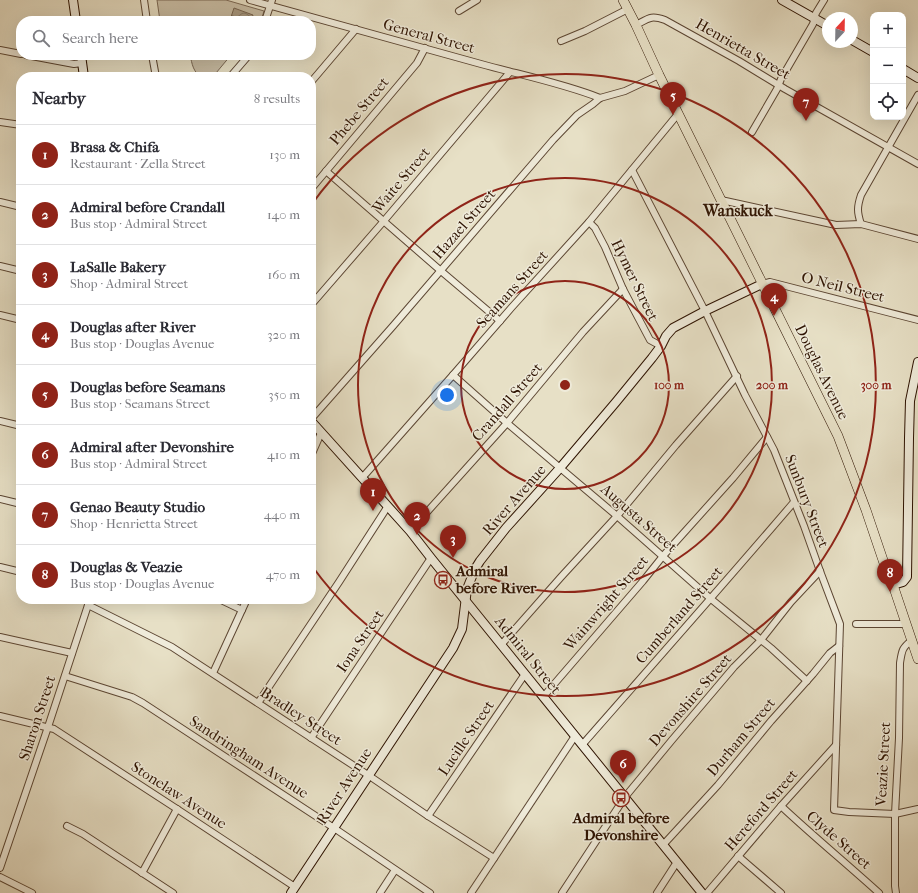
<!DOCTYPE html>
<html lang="en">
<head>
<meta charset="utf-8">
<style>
  :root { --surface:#fff; --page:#f7f7f7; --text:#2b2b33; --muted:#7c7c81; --line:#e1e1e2; --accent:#8f2418 }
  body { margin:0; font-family:"IM FELL French Canon",serif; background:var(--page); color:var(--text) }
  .controls { position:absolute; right:12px; top:12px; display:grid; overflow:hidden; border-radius:8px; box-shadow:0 4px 16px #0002 }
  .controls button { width:36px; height:36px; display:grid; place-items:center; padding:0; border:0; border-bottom:1px solid var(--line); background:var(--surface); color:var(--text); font:20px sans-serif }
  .compass { position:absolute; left:822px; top:12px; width:36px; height:36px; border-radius:50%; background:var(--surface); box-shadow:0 4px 16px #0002; rotate:22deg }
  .you { position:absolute; left:447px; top:395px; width:14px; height:14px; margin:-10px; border:3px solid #fff; border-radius:50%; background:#1a73e8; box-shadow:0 0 0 6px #1a73e833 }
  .badge { display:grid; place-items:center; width:26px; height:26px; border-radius:50%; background:var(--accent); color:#fff; font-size:13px; font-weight:700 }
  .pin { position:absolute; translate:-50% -33px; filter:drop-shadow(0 1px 2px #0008) }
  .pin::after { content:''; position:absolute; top:21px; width:14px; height:12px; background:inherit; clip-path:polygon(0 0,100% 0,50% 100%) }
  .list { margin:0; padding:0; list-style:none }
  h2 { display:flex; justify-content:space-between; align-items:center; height:52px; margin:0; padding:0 16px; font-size:17px }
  h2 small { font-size:13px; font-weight:400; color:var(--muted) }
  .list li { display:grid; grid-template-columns:26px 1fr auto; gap:12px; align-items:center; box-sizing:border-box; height:60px; padding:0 16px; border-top:1px solid var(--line) }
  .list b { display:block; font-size:15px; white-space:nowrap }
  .list p { margin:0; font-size:13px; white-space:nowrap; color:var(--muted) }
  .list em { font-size:13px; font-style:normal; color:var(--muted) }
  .icon { flex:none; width:22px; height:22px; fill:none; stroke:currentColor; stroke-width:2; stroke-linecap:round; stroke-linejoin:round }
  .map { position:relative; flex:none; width:918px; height:893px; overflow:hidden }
  .search { position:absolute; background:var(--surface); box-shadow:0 4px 16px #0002; left:16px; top:16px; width:300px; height:44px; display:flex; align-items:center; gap:10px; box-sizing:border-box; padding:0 14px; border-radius:16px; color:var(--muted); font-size:15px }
  .panel { position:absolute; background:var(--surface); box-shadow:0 4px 16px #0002; left:16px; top:72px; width:300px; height:532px; border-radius:16px }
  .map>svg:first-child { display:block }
  .park { fill:#c8bda5; stroke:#7b6854 }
  .water { fill:url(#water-waves); stroke:#77644f }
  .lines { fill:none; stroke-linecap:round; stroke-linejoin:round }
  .street-casing { stroke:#5c4633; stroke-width:8 }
  .secondary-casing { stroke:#2e1302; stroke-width:10 }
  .primary-casing { stroke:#2e1302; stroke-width:10 }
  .street { stroke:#efebda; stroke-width:6 }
  .secondary { stroke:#efebda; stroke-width:8 }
  .primary { stroke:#e7e0c6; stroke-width:9 }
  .ring { fill:none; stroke:#8f2418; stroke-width:2 }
  .labels { text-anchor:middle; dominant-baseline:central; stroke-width:3; stroke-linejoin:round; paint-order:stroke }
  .street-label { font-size:15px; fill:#2e1302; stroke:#efebda }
  .poi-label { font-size:15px; font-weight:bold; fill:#2e1302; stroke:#efebda; text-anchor:start }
  .neighbourhood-label { font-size:16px; font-weight:bold; fill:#2e1302; stroke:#efebda }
  .centre { fill:#8f2418; stroke:#efebda; stroke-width:2 }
  .ring-label { font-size:12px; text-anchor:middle; font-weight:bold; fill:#8f2418; stroke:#efebda; stroke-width:3; stroke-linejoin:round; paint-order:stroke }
</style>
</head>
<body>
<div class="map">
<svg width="918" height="893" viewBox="0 0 918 893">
  <defs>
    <pattern id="water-waves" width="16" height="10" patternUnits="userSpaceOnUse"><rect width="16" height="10" fill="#a89a83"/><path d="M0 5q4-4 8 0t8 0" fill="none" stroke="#897c69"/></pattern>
  </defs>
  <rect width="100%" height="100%" fill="#e7e0c6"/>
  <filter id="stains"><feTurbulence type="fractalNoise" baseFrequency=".005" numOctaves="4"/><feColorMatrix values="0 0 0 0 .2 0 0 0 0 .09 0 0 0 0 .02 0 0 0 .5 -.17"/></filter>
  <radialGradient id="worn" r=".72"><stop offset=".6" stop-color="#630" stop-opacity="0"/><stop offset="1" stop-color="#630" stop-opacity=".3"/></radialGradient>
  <g class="park">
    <path d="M 157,0 L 226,0 L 264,11 L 261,21 L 160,21 Z"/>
    <path d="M 190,55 L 231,55 L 216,73 L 216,77 C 212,77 206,78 203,77 C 193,74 192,63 190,55 Z"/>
  </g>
  <path class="water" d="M 234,8 L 253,15 L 251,21 L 228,21 L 228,18 L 231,17 Z"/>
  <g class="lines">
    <g class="street-casing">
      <g id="street">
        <path d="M 144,0 L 147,21"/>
        <path d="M 250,0 C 327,22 404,43 481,64 C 521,75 562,83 600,98"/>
        <path d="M 459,11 L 477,0"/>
        <path d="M 265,21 L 272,0"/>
        <path d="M 636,25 C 649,18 651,15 665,20 L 739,61 L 785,89 L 918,164"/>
        <path d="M 561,41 L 585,31 L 628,9"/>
        <path d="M 0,50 L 21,54"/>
        <path d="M 26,55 L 74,64 L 82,63"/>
        <path d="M 152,55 L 156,77"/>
        <path d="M 230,77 L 249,55"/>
        <path d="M 311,82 L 356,29"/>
        <path d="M 0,122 L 21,125"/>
        <path d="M 752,132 L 777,89 L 781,79 L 813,24 L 816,13 L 824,0"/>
        <path d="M 632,170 L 705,311 L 745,395 L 774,450 L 804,526 L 820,571 L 840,624 L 834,810 L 849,812 L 895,814 L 918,809"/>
        <path d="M 326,171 L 441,271 L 500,321"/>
        <path d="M 311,189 L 417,63 L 425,48"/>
        <path d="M 721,200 L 836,225 L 861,224 L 918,239"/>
        <path d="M 0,202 L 21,207"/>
        <path d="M 589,222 L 595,228 L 605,247 L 623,289 L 650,340 L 661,346"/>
        <path d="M 861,224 C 857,212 857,207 861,195 L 918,95"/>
        <path d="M 0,266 L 21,271"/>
        <path d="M 762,284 L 770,282 L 918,320"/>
        <path d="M 311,305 L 383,222 L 510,72"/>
        <path d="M 0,315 L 21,320"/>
        <path d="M 453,375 L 507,423 L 617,516 L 711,599 L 771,648 L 807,681"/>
        <path d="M 311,419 L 393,326 L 553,140 L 577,115 L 593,104 L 600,98 L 625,91 L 659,75"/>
        <path d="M 0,421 L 21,426"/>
        <path d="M 311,456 L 321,433"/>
        <path d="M 362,478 L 453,375 L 512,307 L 589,222 L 678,114"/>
        <path d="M 0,499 L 21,504"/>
        <path d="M 410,531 L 507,423 L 583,332 L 623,289"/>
        <path d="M 0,567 L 21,572"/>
        <path d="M 219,599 L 242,610"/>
        <path d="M 88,605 L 172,647 L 368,775 L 428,816 L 494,858"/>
        <path d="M 856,624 L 906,624"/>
        <path d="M 0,637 L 72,653"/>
        <path d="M 501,645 L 561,577 L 617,516 L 676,445 L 737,376"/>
        <path d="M 213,673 L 247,599"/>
        <path d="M 65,676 L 132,697 L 143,703 L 334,828 L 430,893"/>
        <path d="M 543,697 L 643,581 L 663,556 L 733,478 L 767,437"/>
        <path d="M 258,703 L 339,582 L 388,506"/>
        <path d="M 0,716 L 54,729 L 177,809 L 295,887"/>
        <path d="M 311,738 L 431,558"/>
        <path d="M 582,745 C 653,664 724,584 794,502"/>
        <path d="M 781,806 C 813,836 847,864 879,893"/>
        <path d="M 428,816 L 525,674"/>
        <path d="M 67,826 L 83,834 L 173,893"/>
        <path d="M 663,845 L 718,785 L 771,721 L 813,674 L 830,653 L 839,646"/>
        <path d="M 738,856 L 781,893"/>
        <path d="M 0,868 L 48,727 L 90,599"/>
        <path d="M 142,873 L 177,809"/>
        <path d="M 0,877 L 32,893"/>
        <path d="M 380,893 L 395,870"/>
        <path d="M 471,893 L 575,736"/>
        <path d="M 562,893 L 625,797 L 672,740 L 734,667 L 761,640 L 791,602 L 820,571"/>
        <path d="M 657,893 L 677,862"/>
        <path d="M 707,893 L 781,806 L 836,745"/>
        <path d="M 896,893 L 895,886 L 895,814 L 899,738 L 900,663 C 902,650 902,648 912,640"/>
      </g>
    </g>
    <g class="secondary-casing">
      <g id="secondary">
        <path d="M 73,0 L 76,21"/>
        <path d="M 782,0 L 828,26"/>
        <path d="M 852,40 L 873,52"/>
        <path d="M 81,55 L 84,77"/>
        <path d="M 903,69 L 918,78"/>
        <path d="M 311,421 L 410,531 L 431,558 L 702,893"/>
        <path d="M 893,585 L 903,582 L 907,577 L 909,438 L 910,401 L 918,362"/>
        <path d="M 291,893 L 453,648 L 462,629 L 467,589 L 475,569 L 480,561 L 506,528 L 560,468 L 616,402 L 652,358 L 661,346 L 666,336 L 673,328 L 705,311 L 762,284"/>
      </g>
    </g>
    <g class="primary-casing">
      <path id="primary" d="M 623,0 L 636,25 L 659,75 L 838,436 L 866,510 L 887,572 L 893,585 L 918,659"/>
    </g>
    <use href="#street" class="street"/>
    <use href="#secondary" class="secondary"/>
    <use href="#primary" class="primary"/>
  </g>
  <g class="ring">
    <circle cx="565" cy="385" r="104"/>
    <circle cx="565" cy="385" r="207"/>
    <path d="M312 204A311 311 0 1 1 312 566"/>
  </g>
  <defs>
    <g id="bus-ring" transform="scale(0.9)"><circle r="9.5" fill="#efebda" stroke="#8f2418" stroke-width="1.5"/><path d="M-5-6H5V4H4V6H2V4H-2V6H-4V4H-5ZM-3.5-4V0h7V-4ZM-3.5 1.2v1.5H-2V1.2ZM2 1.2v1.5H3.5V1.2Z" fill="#8f2418"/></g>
  </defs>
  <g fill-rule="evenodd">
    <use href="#bus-ring" x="443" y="580"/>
    <use href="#bus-ring" x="621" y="798"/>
  </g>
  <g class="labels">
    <g class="street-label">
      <text transform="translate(429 36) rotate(15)">General Street</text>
      <text transform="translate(743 49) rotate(30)">Henrietta Street</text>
      <text transform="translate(359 111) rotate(-50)">Phebe Street</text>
      <text transform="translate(401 180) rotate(-50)">Waite Street</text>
      <text transform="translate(464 224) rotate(-49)">Hazael Street</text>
      <text transform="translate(635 280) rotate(64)">Hymer Street</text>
      <text transform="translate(843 287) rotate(14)">O Neil Street</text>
      <text transform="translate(512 289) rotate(-48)">Seamans Street</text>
      <text transform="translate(822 372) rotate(64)">Douglas Avenue</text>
      <text transform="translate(507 402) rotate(-49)">Crandall Street</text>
      <text transform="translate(514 500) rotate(-49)">River Avenue</text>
      <text transform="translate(807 501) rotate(69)">Sunbury Street</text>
      <text transform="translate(639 518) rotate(41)">Augusta Street</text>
      <text transform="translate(606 603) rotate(-49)">Wainwright Street</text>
      <text transform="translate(679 615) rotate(-49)">Cumberland Street</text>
      <text transform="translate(360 641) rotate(-56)">Iona Street</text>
      <text transform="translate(528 655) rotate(51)">Admiral Street</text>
      <text transform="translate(690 700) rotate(-49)">Devonshire Street</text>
      <text transform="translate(301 716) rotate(33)">Bradley Street</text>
      <text transform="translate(37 718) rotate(-72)">Sharon Street</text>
      <text transform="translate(741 737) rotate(-50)">Durham Street</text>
      <text transform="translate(466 738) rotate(-56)">Lucille Street</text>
      <text transform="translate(249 757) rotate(33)">Sandringham Avenue</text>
      <text transform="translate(883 764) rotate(-87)">Veazie Street</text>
      <text transform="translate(344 786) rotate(-57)">River Avenue</text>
      <text transform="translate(179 795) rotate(33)">Stonelaw Avenue</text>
      <text transform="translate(761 810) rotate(-49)">Hereford Street</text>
      <text transform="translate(839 840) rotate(41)">Clyde Street</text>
    </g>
    <g class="poi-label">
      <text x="456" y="571">Admiral<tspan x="456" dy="17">before River</tspan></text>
      <text x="621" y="818" text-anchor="middle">Admiral before<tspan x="621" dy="17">Devonshire</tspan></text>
    </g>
    <g class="neighbourhood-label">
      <text x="738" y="210">Wanskuck</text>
    </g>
  </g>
  <circle cx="565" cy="385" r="6" class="centre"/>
  <g class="ring-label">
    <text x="669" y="389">100 m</text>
    <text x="772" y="389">200 m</text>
    <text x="876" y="389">300 m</text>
  </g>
  <rect width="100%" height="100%" filter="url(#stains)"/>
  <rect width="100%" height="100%" fill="url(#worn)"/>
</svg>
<div class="controls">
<button>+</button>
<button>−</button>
<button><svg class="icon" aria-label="locate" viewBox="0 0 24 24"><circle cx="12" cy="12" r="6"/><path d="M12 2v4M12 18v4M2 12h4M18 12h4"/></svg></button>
</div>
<svg class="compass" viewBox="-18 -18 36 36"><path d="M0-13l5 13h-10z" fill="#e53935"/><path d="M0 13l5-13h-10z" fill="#7c7c81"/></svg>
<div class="you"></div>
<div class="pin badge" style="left:373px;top:511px">1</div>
<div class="pin badge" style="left:417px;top:535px">2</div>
<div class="pin badge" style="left:453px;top:558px">3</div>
<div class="pin badge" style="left:774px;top:316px">4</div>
<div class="pin badge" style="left:673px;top:115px">5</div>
<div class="pin badge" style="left:623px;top:783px">6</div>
<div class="pin badge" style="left:806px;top:121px">7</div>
<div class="pin badge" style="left:890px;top:592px">8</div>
<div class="search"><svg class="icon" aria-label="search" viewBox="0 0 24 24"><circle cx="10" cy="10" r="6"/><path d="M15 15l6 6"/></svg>Search here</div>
<section class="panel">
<h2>Nearby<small>8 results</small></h2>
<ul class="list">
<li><span class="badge">1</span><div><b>Brasa &amp; Chifa</b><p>Restaurant · Zella Street</p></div><em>130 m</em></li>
<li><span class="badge">2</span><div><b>Admiral before Crandall</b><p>Bus stop · Admiral Street</p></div><em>140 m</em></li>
<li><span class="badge">3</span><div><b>LaSalle Bakery</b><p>Shop · Admiral Street</p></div><em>160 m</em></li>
<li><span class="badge">4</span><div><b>Douglas after River</b><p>Bus stop · Douglas Avenue</p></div><em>320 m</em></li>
<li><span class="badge">5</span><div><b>Douglas before Seamans</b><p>Bus stop · Seamans Street</p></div><em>350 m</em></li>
<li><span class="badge">6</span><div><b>Admiral after Devonshire</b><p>Bus stop · Admiral Street</p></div><em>410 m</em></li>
<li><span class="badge">7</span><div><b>Genao Beauty Studio</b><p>Shop · Henrietta Street</p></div><em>440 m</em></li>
<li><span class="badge">8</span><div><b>Douglas &amp; Veazie</b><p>Bus stop · Douglas Avenue</p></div><em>470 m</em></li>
</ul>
</section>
</div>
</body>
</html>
